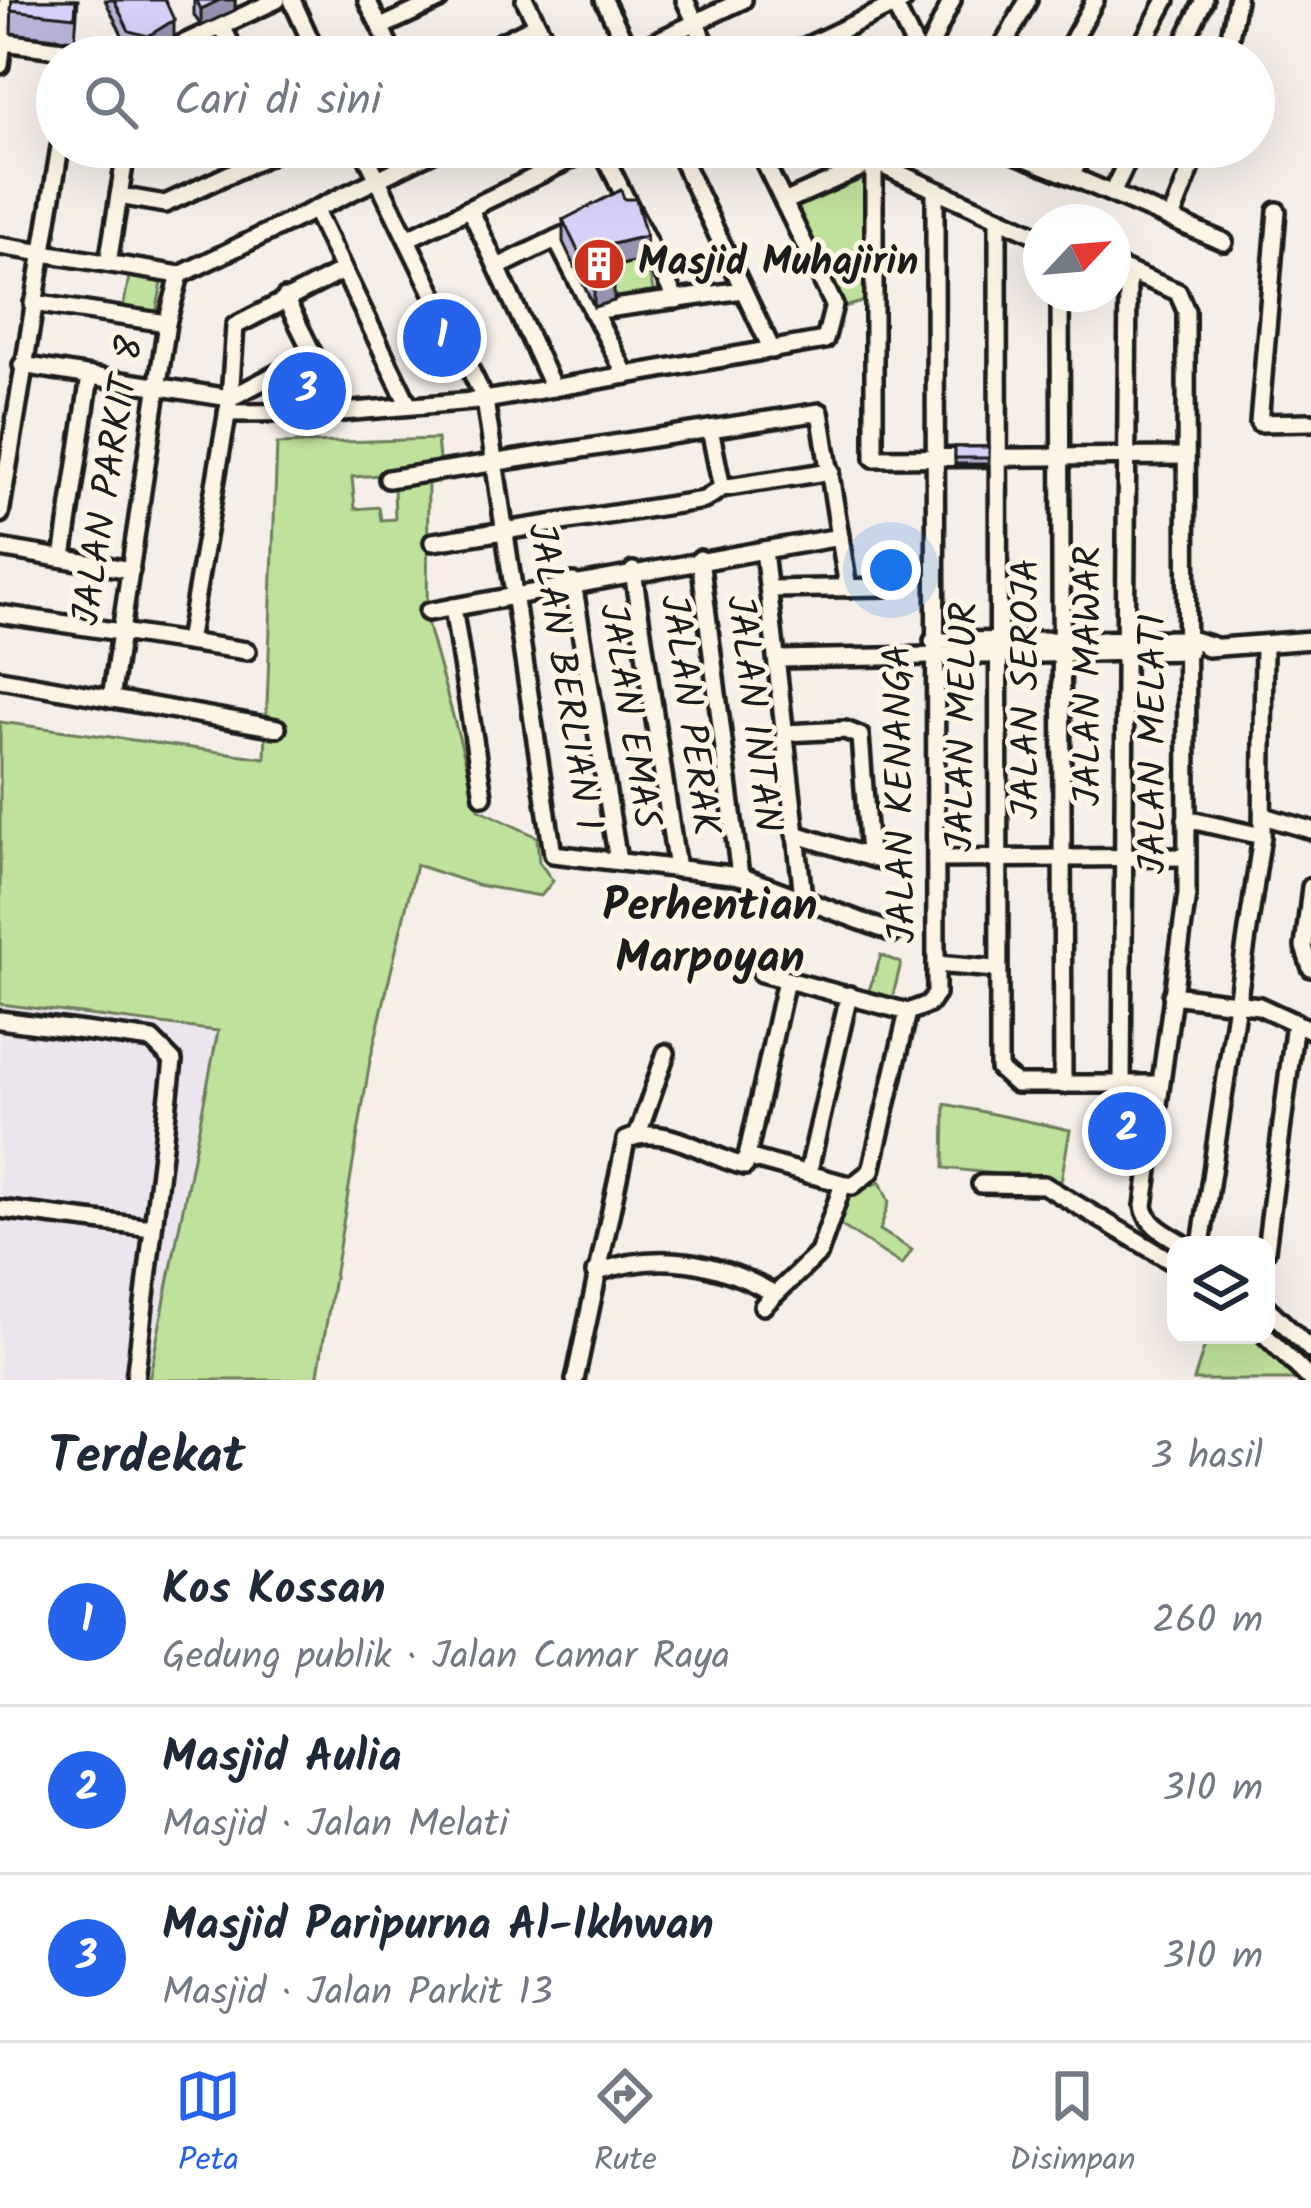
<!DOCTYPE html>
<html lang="id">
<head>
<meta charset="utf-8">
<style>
  :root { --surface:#fff; --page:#f6f6f7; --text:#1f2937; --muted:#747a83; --line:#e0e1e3; --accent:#2563eb }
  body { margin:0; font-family:Kalam,sans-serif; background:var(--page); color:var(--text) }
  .controls { position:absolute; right:36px; bottom:36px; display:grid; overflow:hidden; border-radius:24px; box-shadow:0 12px 48px #0002 }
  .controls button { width:108px; height:108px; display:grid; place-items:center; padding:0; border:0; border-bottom:3px solid var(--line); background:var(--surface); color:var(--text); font:60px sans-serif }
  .compass { position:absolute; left:1023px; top:204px; width:108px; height:108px; border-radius:50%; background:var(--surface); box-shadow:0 12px 48px #0002; rotate:64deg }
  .you { position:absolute; left:891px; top:570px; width:42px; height:42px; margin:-30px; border:9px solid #fff; border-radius:50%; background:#1a73e8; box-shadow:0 0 0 18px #1a73e833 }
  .badge { display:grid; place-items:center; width:78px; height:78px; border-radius:50%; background:var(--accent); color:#fff; font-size:39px; font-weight:700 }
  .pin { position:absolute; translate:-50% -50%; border:6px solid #fff; box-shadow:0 3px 12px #0006 }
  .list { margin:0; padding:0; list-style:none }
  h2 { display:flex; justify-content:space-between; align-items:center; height:156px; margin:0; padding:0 48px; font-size:51px }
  h2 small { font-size:39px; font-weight:400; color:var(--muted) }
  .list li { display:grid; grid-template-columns:78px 1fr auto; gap:36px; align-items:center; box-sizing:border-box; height:168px; padding:0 48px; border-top:3px solid var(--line) }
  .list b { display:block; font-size:45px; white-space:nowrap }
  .list p { margin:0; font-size:39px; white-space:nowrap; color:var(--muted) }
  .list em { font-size:39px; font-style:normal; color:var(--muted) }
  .icon { flex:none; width:66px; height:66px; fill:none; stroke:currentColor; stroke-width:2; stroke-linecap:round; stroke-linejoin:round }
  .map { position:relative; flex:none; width:1311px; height:1380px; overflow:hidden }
  .search { position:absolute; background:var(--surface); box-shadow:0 12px 48px #0002; left:36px; right:36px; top:36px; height:132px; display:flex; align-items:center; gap:30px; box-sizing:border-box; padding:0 42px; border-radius:66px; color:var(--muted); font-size:45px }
  .sheet { height:660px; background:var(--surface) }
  nav { display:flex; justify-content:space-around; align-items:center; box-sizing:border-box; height:168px; border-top:3px solid var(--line); background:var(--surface); font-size:33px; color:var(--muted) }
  nav a { display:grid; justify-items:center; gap:6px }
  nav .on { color:var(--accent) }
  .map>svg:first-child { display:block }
  .built { fill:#ece5ee }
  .green { fill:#bee19b; stroke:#6d7e5c; stroke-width:3 }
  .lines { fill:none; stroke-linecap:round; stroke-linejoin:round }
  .minor-casing { stroke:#1c1c1c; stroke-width:24 }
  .minor { stroke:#fcf5e5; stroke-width:15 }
  .wall { fill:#b9b4d7; stroke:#1c1c1c; stroke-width:3 }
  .shaded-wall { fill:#9692af; stroke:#1c1c1c; stroke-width:3 }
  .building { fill:#d7d1fa; stroke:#1c1c1c; stroke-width:3 }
  .labels { text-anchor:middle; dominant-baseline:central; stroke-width:10; stroke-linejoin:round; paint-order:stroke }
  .poi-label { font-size:39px; font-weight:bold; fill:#1c1c1c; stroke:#fcf5e5; text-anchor:start }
  .street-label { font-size:39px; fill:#1c1c1c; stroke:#fcf5e5 }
  .quarter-label { font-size:45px; font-weight:bold; fill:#1c1c1c; stroke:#fcf5e5 }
</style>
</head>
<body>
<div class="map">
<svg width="1311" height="1380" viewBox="0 0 1311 1380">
  <rect width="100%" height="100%" fill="#f5eee9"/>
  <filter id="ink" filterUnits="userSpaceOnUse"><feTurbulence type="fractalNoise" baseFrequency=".00833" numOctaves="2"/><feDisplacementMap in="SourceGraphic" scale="24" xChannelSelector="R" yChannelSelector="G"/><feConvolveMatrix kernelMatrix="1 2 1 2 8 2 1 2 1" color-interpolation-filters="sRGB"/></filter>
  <g filter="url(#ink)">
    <path class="built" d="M 0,1004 L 218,1031 L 149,1380 L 0,1380 Z"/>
    <g class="green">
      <path d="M 867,170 L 865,301 L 838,309 L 789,210 Z"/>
      <path d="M 646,259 L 654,294 L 614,301 L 604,269 Z"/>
      <path d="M 129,277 L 162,283 L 156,314 L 123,308 Z"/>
      <path d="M 437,439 L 439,459 L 414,473 L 352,477 L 355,509 L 379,507 L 381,520 L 395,519 L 394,486 L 428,482 L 427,623 L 479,809 L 537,837 L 539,862 L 553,881 L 541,896 L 477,885 L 416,865 L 370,1061 L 317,1380 L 149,1380 L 218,1031 L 0,1004 L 0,722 L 265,758 L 277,444 Z"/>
      <path d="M 881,955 L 901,963 L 890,1008 L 866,999 Z"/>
      <path d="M 945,1104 L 1070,1130 L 1061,1181 L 944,1168 Z"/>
      <path d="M 880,1182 L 889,1202 L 880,1230 L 912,1250 L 902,1265 L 837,1223 L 851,1193 Z"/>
      <path d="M 1208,1335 L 1261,1335 L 1307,1380 L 1194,1380 Z"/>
    </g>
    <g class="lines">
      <g class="minor-casing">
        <g id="minor">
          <path d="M 292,0 L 318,57"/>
          <path d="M 367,0 L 395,57"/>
          <path d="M 525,0 L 554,57"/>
          <path d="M 604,0 L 632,57"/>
          <path d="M 685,0 L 712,57"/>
          <path d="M 892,0 L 920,57"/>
          <path d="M 222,26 L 237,57"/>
          <path d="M 381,27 L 439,0"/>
          <path d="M 4,42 L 115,57"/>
          <path d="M 154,57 L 277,0"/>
          <path d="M 471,57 L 537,25"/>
          <path d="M 623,57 L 743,0"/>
          <path d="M 784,57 L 904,0"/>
          <path d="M 925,57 L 952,0"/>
          <path d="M 997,57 L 1028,0"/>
          <path d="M 1064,57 L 1095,0"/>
          <path d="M 1135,57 L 1166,0"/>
          <path d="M 1177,57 L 1204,0"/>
          <path d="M 1226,57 L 1237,0"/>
          <path d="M 0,65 L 8,0"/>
          <path d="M 362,147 L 485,400 L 553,854 L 740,876 L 893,933"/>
          <path d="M 600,147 L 676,300"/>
          <path d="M 676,147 L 772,350"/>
          <path d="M 880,147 L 874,162 L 874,458 L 1186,456"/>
          <path d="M 998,147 L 1071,176 L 1086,147"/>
          <path d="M 874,162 L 1041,237"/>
          <path d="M 1071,176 L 1224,242"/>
          <path d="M 1112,193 L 1134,147"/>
          <path d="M 119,196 L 165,204 L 287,147"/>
          <path d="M 784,202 L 874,162"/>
          <path d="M 470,209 L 553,388"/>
          <path d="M 315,211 L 409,406"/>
          <path d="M 1277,211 L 1259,423 L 1311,422"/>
          <path d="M 998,219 L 999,1069 L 1016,1084 L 1159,1084"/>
          <path d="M 1171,219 L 1199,147"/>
          <path d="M 407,239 L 596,147"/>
          <path d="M 556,239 L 626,375"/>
          <path d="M 0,246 L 180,275 L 444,147"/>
          <path d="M 108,263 L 127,147"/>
          <path d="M 1113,265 L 1178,292 L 1186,311 L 1187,894 L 1144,1206 C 1147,1226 1169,1235 1185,1245"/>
          <path d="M 498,267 L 562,236"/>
          <path d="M 1060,294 L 1063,1085"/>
          <path d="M 285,298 L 342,412"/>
          <path d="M 33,303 L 167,323"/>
          <path d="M 592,311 L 743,290"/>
          <path d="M 22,365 L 230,398 L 313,355"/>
          <path d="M 227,413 L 342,412 L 485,400 L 825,340 L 834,305 L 757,147"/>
          <path d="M 710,429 L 820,412 L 840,537 L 764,550"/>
          <path d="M 388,479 L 710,429 L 722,488"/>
          <path d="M 0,514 L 60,147"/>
          <path d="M 840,537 L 848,588"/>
          <path d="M 433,542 L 704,500 L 722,488 L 831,471"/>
          <path d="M 0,548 L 131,570"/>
          <path d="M 63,558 L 90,376"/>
          <path d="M 700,559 L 740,876"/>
          <path d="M 633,571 L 677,869"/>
          <path d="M 573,582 L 618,861"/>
          <path d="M 770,589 L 885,587"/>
          <path d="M 453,607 L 483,796"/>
          <path d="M 428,612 L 764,550 L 803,897"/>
          <path d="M 0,614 L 247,651"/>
          <path d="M 933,641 L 1189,639 L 1213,646"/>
          <path d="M 188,642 L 230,398 L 235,326 L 342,271"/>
          <path d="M 1207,648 L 1311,640"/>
          <path d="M 779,659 L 1189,651"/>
          <path d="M 0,679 L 277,728"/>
          <path d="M 111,699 L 167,323 L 180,275"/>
          <path d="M 786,733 L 845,730 L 860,736 L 869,854"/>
          <path d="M 1263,816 L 1311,830"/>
          <path d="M 1186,819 L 1262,836 L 1201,1245"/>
          <path d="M 795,834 L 885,862"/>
          <path d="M 1262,836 L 1264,646"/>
          <path d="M 936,859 L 1187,857"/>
          <path d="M 1311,887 L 1304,947 L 1311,968"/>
          <path d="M 936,964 L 995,969"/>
          <path d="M 761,973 L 908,1012 L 929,1004 L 936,994 L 935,191"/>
          <path d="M 1172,995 L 1259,1006 L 1311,1030"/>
          <path d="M 0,1020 L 152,1040 L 173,1061 L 135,1380"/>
          <path d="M 1122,1083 L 1128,271"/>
          <path d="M 638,1134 L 666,1053"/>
          <path d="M 747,1157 L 852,1186 L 871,1171 L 908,1012"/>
          <path d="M 747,1157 L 786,980"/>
          <path d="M 808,1174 L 849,995"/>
          <path d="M 981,1184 L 1044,1185 L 1176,1264"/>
          <path d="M 0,1209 L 152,1228"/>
          <path d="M 1266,1250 L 1295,1022"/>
          <path d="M 595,1273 C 660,1249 718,1262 775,1294"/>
          <path d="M 763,1306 L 819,1253 L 843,1184"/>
          <path d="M 1266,1307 L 1311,1350"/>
          <path d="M 1265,1335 L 1311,1380"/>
          <path d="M 575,1380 L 626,1140 C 666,1122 708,1158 745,1166 L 747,1157"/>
        </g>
      </g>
      <use href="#minor" class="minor"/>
    </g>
    <g class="wall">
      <path d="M 12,0 L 78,0 L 75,40 L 11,33 Z"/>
      <path d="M 105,0 L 165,0 L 174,38 L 148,53 L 129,49 Z"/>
      <path d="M 194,0 L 235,0 L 235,10 L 201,26 L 194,15 Z"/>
      <path d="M 563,220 L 646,259 L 610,267 L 614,301 L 594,307 L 563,242 Z"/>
      <rect x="955" y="447" width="34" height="17"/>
    </g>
    <g class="shaded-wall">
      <path d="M 220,0 L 235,0 L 235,10 L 201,26 L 201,9 Z"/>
      <path d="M 174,20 L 174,38 L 148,53 L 148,36 Z"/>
      <path d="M 646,236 L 646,259 L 604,269 L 604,246 Z"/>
      <path d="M 614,278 L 614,301 L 594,307 L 594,284 Z"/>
    </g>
    <g class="building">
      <path d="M 12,0 L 76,0 L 75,17 L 11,10 Z"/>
      <path d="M 114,0 L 165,0 L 174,20 L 148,36 L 129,31 Z"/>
      <path d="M 196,0 L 220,0 L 201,9 Z"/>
      <path d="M 621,190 L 624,199 L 636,199 L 646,236 L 604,246 L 614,278 L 594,284 L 563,220 Z"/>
      <rect x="955" y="447" width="34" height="11"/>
    </g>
  </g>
  <defs>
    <g id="building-disc" transform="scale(2.7)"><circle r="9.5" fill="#c8321e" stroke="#fcf5e5"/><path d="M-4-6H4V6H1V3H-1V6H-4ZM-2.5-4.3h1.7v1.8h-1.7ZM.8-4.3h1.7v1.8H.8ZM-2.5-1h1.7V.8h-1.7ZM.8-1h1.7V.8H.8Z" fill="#fff"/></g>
  </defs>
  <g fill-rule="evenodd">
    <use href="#building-disc" x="599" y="264"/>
  </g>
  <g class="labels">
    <g class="poi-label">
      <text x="638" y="264">Masjid Muhajirin</text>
    </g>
    <g class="street-label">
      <text transform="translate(110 481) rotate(-81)">JALAN PARKIT 8</text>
      <text transform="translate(1090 676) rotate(-90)">JALAN MAWAR</text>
      <text transform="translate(563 677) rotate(81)">JALAN BERLIAN 1</text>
      <text transform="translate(1028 689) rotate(-90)">JALAN SEROJA</text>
      <text transform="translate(752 714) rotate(83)">JALAN INTAN</text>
      <text transform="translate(688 715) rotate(82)">JALAN PERAK</text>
      <text transform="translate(628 716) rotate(81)">JALAN EMAS</text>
      <text transform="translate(964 727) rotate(-89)">JALAN MELUR</text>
      <text transform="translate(1155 744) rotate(-90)">JALAN MELATI</text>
      <text transform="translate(902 794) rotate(-91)">JALAN KENANGA</text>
    </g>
    <g class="quarter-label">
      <text x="710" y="908">Perhentian<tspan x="710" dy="52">Marpoyan</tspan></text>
    </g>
  </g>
</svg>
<div class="controls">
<button><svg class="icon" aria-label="layers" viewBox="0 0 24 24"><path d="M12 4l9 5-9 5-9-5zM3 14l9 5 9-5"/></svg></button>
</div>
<svg class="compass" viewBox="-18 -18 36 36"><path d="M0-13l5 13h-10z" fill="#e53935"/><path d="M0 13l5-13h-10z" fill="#747a83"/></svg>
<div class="you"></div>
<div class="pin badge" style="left:442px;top:338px">1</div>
<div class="pin badge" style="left:1127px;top:1131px">2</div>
<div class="pin badge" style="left:307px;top:391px">3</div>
<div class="search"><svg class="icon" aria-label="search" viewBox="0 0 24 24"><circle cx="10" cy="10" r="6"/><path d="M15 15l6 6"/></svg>Cari di sini</div>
</div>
<section class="sheet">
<h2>Terdekat<small>3 hasil</small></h2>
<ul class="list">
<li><span class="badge">1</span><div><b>Kos Kossan</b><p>Gedung publik · Jalan Camar Raya</p></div><em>260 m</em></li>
<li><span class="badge">2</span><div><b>Masjid Aulia</b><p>Masjid · Jalan Melati</p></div><em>310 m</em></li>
<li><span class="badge">3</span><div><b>Masjid Paripurna Al-Ikhwan</b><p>Masjid · Jalan Parkit 13</p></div><em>310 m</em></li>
</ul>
</section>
<nav>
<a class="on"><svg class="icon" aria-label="map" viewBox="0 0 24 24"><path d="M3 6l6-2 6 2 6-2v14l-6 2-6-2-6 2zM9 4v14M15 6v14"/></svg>Peta</a>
<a><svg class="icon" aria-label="directions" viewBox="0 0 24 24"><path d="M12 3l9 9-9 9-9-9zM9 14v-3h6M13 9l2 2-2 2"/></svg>Rute</a>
<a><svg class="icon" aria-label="saved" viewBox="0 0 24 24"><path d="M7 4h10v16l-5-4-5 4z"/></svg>Disimpan</a>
</nav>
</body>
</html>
